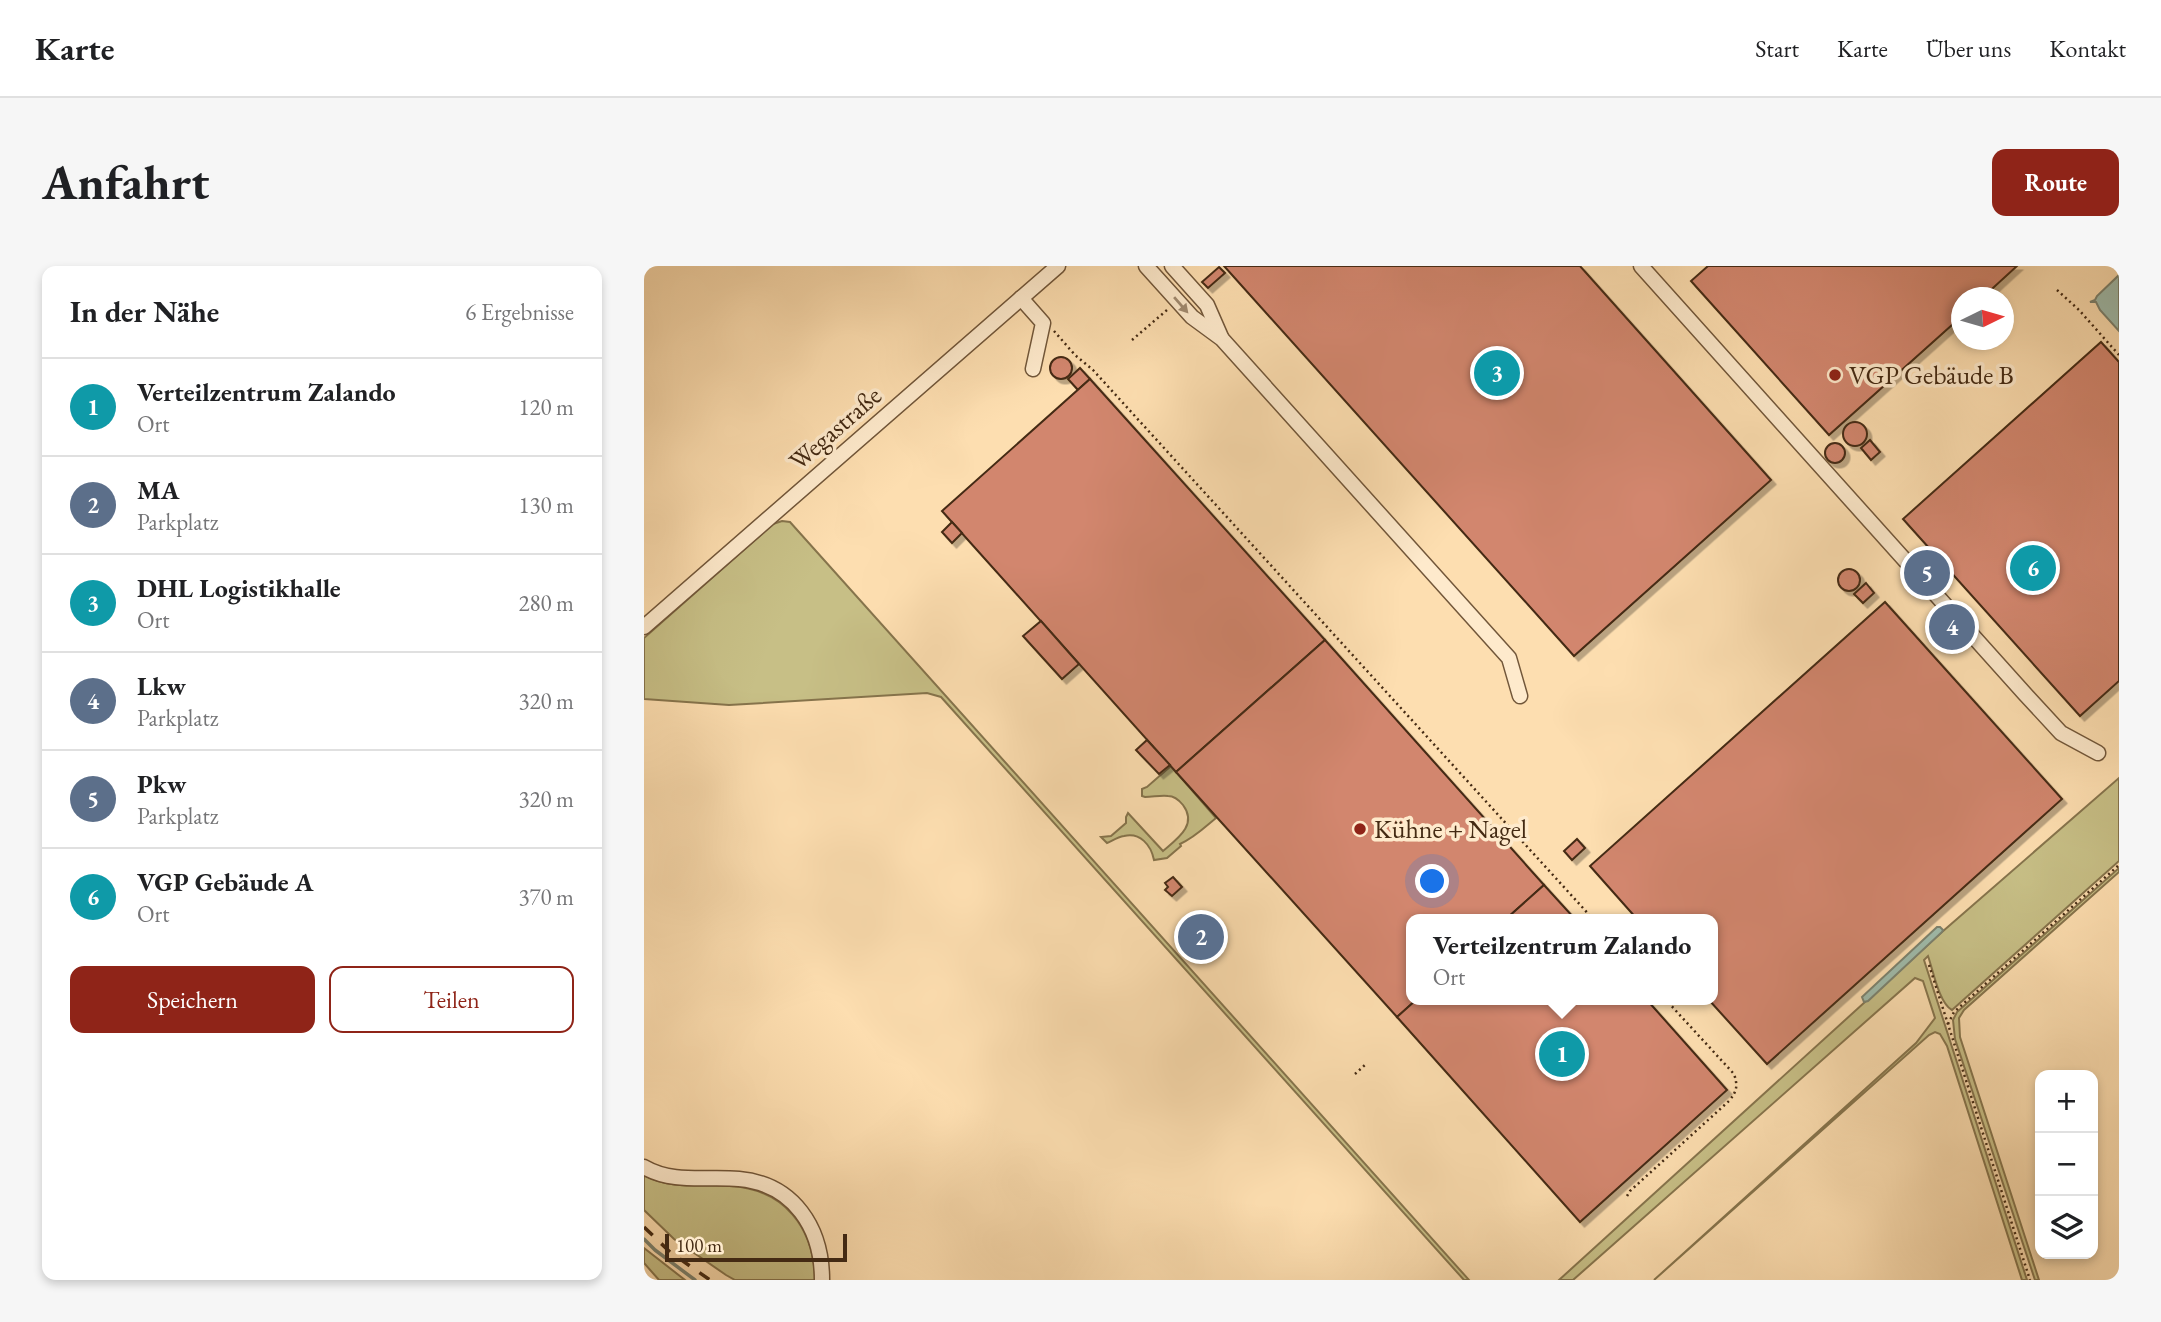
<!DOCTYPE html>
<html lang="de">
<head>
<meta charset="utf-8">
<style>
  :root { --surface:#fff; --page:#f6f6f6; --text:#202124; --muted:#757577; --line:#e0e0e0; --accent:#8f2418 }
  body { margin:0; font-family:"EB Garamond",serif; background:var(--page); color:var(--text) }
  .controls { position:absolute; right:21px; bottom:21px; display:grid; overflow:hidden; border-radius:14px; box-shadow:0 4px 10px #0003 }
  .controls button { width:63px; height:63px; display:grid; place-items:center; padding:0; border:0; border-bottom:2px solid var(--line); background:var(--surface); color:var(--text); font:35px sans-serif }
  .compass { position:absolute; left:1307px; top:21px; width:63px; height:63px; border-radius:50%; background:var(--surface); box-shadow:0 4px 10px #0003; rotate:85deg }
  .scale { position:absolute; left:21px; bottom:18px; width:182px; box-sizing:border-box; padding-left:7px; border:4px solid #442a13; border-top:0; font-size:19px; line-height:24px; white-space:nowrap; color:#442a13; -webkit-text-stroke:5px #feeacc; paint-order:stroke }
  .you { position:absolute; left:789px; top:616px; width:24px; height:24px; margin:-18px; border:5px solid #fff; border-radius:50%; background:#1a73e8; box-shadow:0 0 0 10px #1a73e833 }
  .badge { display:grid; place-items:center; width:46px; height:46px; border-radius:50%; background:var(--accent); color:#fff; font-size:23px; font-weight:700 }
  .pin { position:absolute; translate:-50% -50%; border:4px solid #fff; box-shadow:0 2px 7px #0006 }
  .popup { position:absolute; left:762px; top:648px; width:312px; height:91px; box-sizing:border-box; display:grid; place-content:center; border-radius:14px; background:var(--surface); filter:drop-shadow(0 2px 5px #0005); font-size:23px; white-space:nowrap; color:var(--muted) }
  .popup b { font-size:26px; color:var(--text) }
  .popup::after { content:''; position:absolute; left:50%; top:100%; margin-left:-14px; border:14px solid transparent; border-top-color:var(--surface) }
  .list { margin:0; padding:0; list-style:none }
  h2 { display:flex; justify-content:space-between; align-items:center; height:91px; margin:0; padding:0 28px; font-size:30px }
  h2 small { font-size:23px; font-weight:400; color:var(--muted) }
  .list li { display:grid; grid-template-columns:46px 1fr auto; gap:21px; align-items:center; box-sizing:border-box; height:98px; padding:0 28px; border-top:2px solid var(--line) }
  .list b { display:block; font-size:26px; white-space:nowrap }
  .list p { margin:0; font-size:23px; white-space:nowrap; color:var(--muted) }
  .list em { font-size:23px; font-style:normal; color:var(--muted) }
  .actions { display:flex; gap:14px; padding:21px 28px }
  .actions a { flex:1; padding:16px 0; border:2px solid var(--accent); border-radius:14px; text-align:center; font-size:24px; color:var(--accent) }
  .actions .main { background:var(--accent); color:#fff }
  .icon { flex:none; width:38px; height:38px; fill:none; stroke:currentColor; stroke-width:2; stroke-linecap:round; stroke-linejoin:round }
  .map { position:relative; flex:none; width:1475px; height:1014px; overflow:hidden; border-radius:14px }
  header { display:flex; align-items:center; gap:42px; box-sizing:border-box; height:98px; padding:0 35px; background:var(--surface); border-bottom:2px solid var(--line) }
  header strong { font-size:33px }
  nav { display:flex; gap:38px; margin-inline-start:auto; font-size:24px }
  .intro { display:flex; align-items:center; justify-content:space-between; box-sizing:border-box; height:168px; padding:0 42px }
  h1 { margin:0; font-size:49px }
  .button { padding:18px 32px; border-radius:14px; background:var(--accent); color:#fff; font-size:24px; font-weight:700 }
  main { display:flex; gap:42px; padding:0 42px }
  aside { flex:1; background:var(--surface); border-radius:14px; box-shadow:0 4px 10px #0003 }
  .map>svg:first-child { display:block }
  .green { fill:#c7bf86; stroke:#86744c; stroke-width:2 }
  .water { fill:#9fbcac; stroke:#7b826f; stroke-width:2 }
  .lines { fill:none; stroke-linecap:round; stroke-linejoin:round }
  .stream { stroke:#7b826f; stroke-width:3.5 }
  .building { fill:#d2866e; stroke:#442a13; stroke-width:2; filter:url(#shadow) }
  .minor-casing { stroke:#72573a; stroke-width:17 }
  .path { stroke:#442a13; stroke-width:2.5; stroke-dasharray:2 3.5; stroke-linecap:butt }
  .minor { stroke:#feeacc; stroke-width:14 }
  .rail { stroke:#442a13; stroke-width:3.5; stroke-dasharray:12 12; stroke-linecap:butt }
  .oneway { fill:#a18a70 }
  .poi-dot { fill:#8f2418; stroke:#feeacc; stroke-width:2.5 }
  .labels { text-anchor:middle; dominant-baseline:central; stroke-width:7; stroke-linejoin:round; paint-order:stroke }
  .poi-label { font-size:26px; fill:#442a13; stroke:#feeacc; text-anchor:start }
  .street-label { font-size:26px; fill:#442a13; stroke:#feeacc }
</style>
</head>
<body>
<header>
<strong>Karte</strong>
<nav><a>Start</a><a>Karte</a><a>Über uns</a><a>Kontakt</a></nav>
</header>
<div class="intro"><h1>Anfahrt</h1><a class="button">Route</a></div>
<main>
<aside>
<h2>In der Nähe<small>6 Ergebnisse</small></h2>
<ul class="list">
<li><span class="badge" style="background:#0f9aa8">1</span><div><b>Verteilzentrum Zalando</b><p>Ort</p></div><em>120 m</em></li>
<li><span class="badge" style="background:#5c6f8a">2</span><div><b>MA</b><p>Parkplatz</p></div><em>130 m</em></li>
<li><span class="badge" style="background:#0f9aa8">3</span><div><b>DHL Logistikhalle</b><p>Ort</p></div><em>280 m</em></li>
<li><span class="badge" style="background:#5c6f8a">4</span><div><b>Lkw</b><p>Parkplatz</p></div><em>320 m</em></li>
<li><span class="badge" style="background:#5c6f8a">5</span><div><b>Pkw</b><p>Parkplatz</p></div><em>320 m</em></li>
<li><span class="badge" style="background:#0f9aa8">6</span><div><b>VGP Gebäude A</b><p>Ort</p></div><em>370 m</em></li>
</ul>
<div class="actions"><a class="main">Speichern</a><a>Teilen</a></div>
</aside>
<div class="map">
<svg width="1475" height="1014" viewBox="0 0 1475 1014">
  <defs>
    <filter id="shadow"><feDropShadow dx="4.5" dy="4.5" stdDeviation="0" flood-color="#0004"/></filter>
  </defs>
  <rect width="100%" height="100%" fill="#fddeb0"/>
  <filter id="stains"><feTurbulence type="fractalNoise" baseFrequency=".00286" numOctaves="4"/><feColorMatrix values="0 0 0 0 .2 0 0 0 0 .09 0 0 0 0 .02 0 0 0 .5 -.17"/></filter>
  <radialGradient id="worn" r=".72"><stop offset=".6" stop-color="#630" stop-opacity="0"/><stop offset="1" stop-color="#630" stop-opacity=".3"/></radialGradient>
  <g class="green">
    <path d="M 138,255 L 146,256 L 825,1014 L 820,1014 L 297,431 L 283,427 L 85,439 L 0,433 L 0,372 L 129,258 Z"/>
    <path d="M 527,500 L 572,552 C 560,562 550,572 536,578 L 537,580 L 523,592 L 510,594 C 507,579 496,566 480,570 C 473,571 468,575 463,577 L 457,571 L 467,570 L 482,557 L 482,551 L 484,547 L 519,585 C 533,573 554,559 539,539 C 535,534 530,530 524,530 C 517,529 509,531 501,531 L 498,530 L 498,523 L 503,521 Z"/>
    <path d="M 1475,512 L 1475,595 L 1308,744 C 1295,737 1289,704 1284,690 L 1280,694 L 1383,1014 L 1378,1014 L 1303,780 L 1296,768 L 1291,766 L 1285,769 L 1010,1014 L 1272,777 L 1291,752 L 1279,715 L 1271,712 L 929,1014 L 915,1014 L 1298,666 Z"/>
    <path d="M 1475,602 L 1475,606 L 1320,744 L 1315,752 L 1316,771 L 1395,1014 L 1391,1014 L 1311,773 L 1309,754 L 1313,746 Z"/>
    <path d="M 0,909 C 27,924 57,918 86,920 C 140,923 170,961 171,1014 L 91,1014 L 82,1009 L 30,973 L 0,944 Z"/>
    <path d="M 0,982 L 41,1014 L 15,1014 L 0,997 Z"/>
  </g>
  <g class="water">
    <path d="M 1475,9 L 1475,65 L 1456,44 L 1452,36 L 1446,36 L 1451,34 L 1453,30 Z"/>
    <path d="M 1293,661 L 1296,661 L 1299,664 L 1298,666 L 1224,735 L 1220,736 L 1218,731 Z"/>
  </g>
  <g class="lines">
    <path class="stream" d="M 0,973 L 11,984 L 51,1014"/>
  </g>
  <g class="building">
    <path d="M 580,0 L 936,0 L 1127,214 L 930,390 Z"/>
    <path d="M 1064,0 L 1373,0 L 1338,32 L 1318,32 L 1318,50 L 1185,169 L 1047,15 Z"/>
    <path d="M 575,1 L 581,7 L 564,22 L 558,16 Z"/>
    <path d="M 1457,76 L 1475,96 L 1475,415 L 1436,450 L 1259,253 Z"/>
    <circle cx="417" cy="102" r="11"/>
    <path d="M 436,102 L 446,113 L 434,124 L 424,113 Z"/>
    <path d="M 446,113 L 681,374 L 532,506 L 298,245 Z"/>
    <circle cx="1211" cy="168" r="12"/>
    <path d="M 1226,174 L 1236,186 L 1227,194 L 1217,182 Z"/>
    <circle cx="1191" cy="187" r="10"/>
    <path d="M 308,256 L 318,267 L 308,277 L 298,266 Z"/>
    <circle cx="1205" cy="314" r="11"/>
    <path d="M 1222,317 L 1230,327 L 1219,337 L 1210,328 Z"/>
    <path d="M 1241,336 L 1418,533 L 1123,798 L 1065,734 L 1068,734 L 1068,653 L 993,653 L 946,600 Z"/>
    <path d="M 397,355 L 435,398 L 418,413 L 379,370 Z"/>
    <path d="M 681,374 L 900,619 L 862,653 L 768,653 L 768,734 L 772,734 L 753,751 L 532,506 Z"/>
    <path d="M 503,474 L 526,499 L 515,508 L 492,484 Z"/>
    <path d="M 933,573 L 941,582 L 928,594 L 920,585 Z"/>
    <path d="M 529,611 L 538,621 L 528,630 L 521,624 L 524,621 L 521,617 Z"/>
    <path d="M 900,619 L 931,653 L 862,653 Z"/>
    <path d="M 772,734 L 1003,734 L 1083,824 L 936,956 L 753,751 Z"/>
  </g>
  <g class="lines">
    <g class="minor-casing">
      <g id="minor">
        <path d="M 502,0 L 548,51 L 578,73 L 865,392 L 876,430"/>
        <path d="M 528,0 L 563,39 L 577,71"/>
        <path d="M 997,0 L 1381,428 L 1417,467 L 1454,487"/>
        <path d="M 377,32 L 399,57 L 389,103"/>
        <path d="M 0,361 L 414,0"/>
        <path d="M 0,901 C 29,918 63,910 95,913 C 150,918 178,962 178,1014"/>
      </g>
    </g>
    <g class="path">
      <path d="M 1413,24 L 1435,44 L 1475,89"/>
      <path d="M 410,65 L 431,89 L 449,104 L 949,653"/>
      <path d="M 488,74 L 523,44"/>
      <path d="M 1285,699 L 1386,1014"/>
      <path d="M 1304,758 L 1310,746 L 1475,599"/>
      <path d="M 711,808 L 722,798"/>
      <path d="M 983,930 L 986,925 L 1085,835 C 1093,825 1094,820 1090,808 L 1022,734"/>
    </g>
    <use href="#minor" class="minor"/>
    <path class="rail" d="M 0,961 L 26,986 L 66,1014"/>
  </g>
  <defs><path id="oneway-solid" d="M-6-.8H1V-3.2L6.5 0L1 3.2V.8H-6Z" transform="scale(1.75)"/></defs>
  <use class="oneway" href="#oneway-solid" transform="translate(537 39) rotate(49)"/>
  <g class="poi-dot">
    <circle cx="1191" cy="109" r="7"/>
    <circle cx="716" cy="563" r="7"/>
  </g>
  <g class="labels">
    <g class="poi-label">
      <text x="1205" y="109">VGP Gebäude B</text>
      <text x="730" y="563">Kühne + Nagel</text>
    </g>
    <g class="street-label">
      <text transform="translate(191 162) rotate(-41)">Wegastraße</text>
    </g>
  </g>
  <rect width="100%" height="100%" filter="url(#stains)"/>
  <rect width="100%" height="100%" fill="url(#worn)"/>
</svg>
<div class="controls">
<button>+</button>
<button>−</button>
<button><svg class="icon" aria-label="layers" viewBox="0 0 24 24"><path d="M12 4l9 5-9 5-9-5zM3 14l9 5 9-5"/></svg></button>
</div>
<svg class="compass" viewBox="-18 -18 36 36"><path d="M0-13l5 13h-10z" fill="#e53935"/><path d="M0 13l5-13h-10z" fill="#757577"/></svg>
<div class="scale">100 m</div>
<div class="you"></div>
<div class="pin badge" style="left:918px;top:788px;background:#0f9aa8">1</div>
<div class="popup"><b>Verteilzentrum Zalando</b>Ort</div>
<div class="pin badge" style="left:557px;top:671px;background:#5c6f8a">2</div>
<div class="pin badge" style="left:853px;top:107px;background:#0f9aa8">3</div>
<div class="pin badge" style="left:1308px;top:361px;background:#5c6f8a">4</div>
<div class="pin badge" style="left:1283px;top:307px;background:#5c6f8a">5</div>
<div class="pin badge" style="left:1389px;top:302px;background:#0f9aa8">6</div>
</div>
</main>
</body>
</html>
